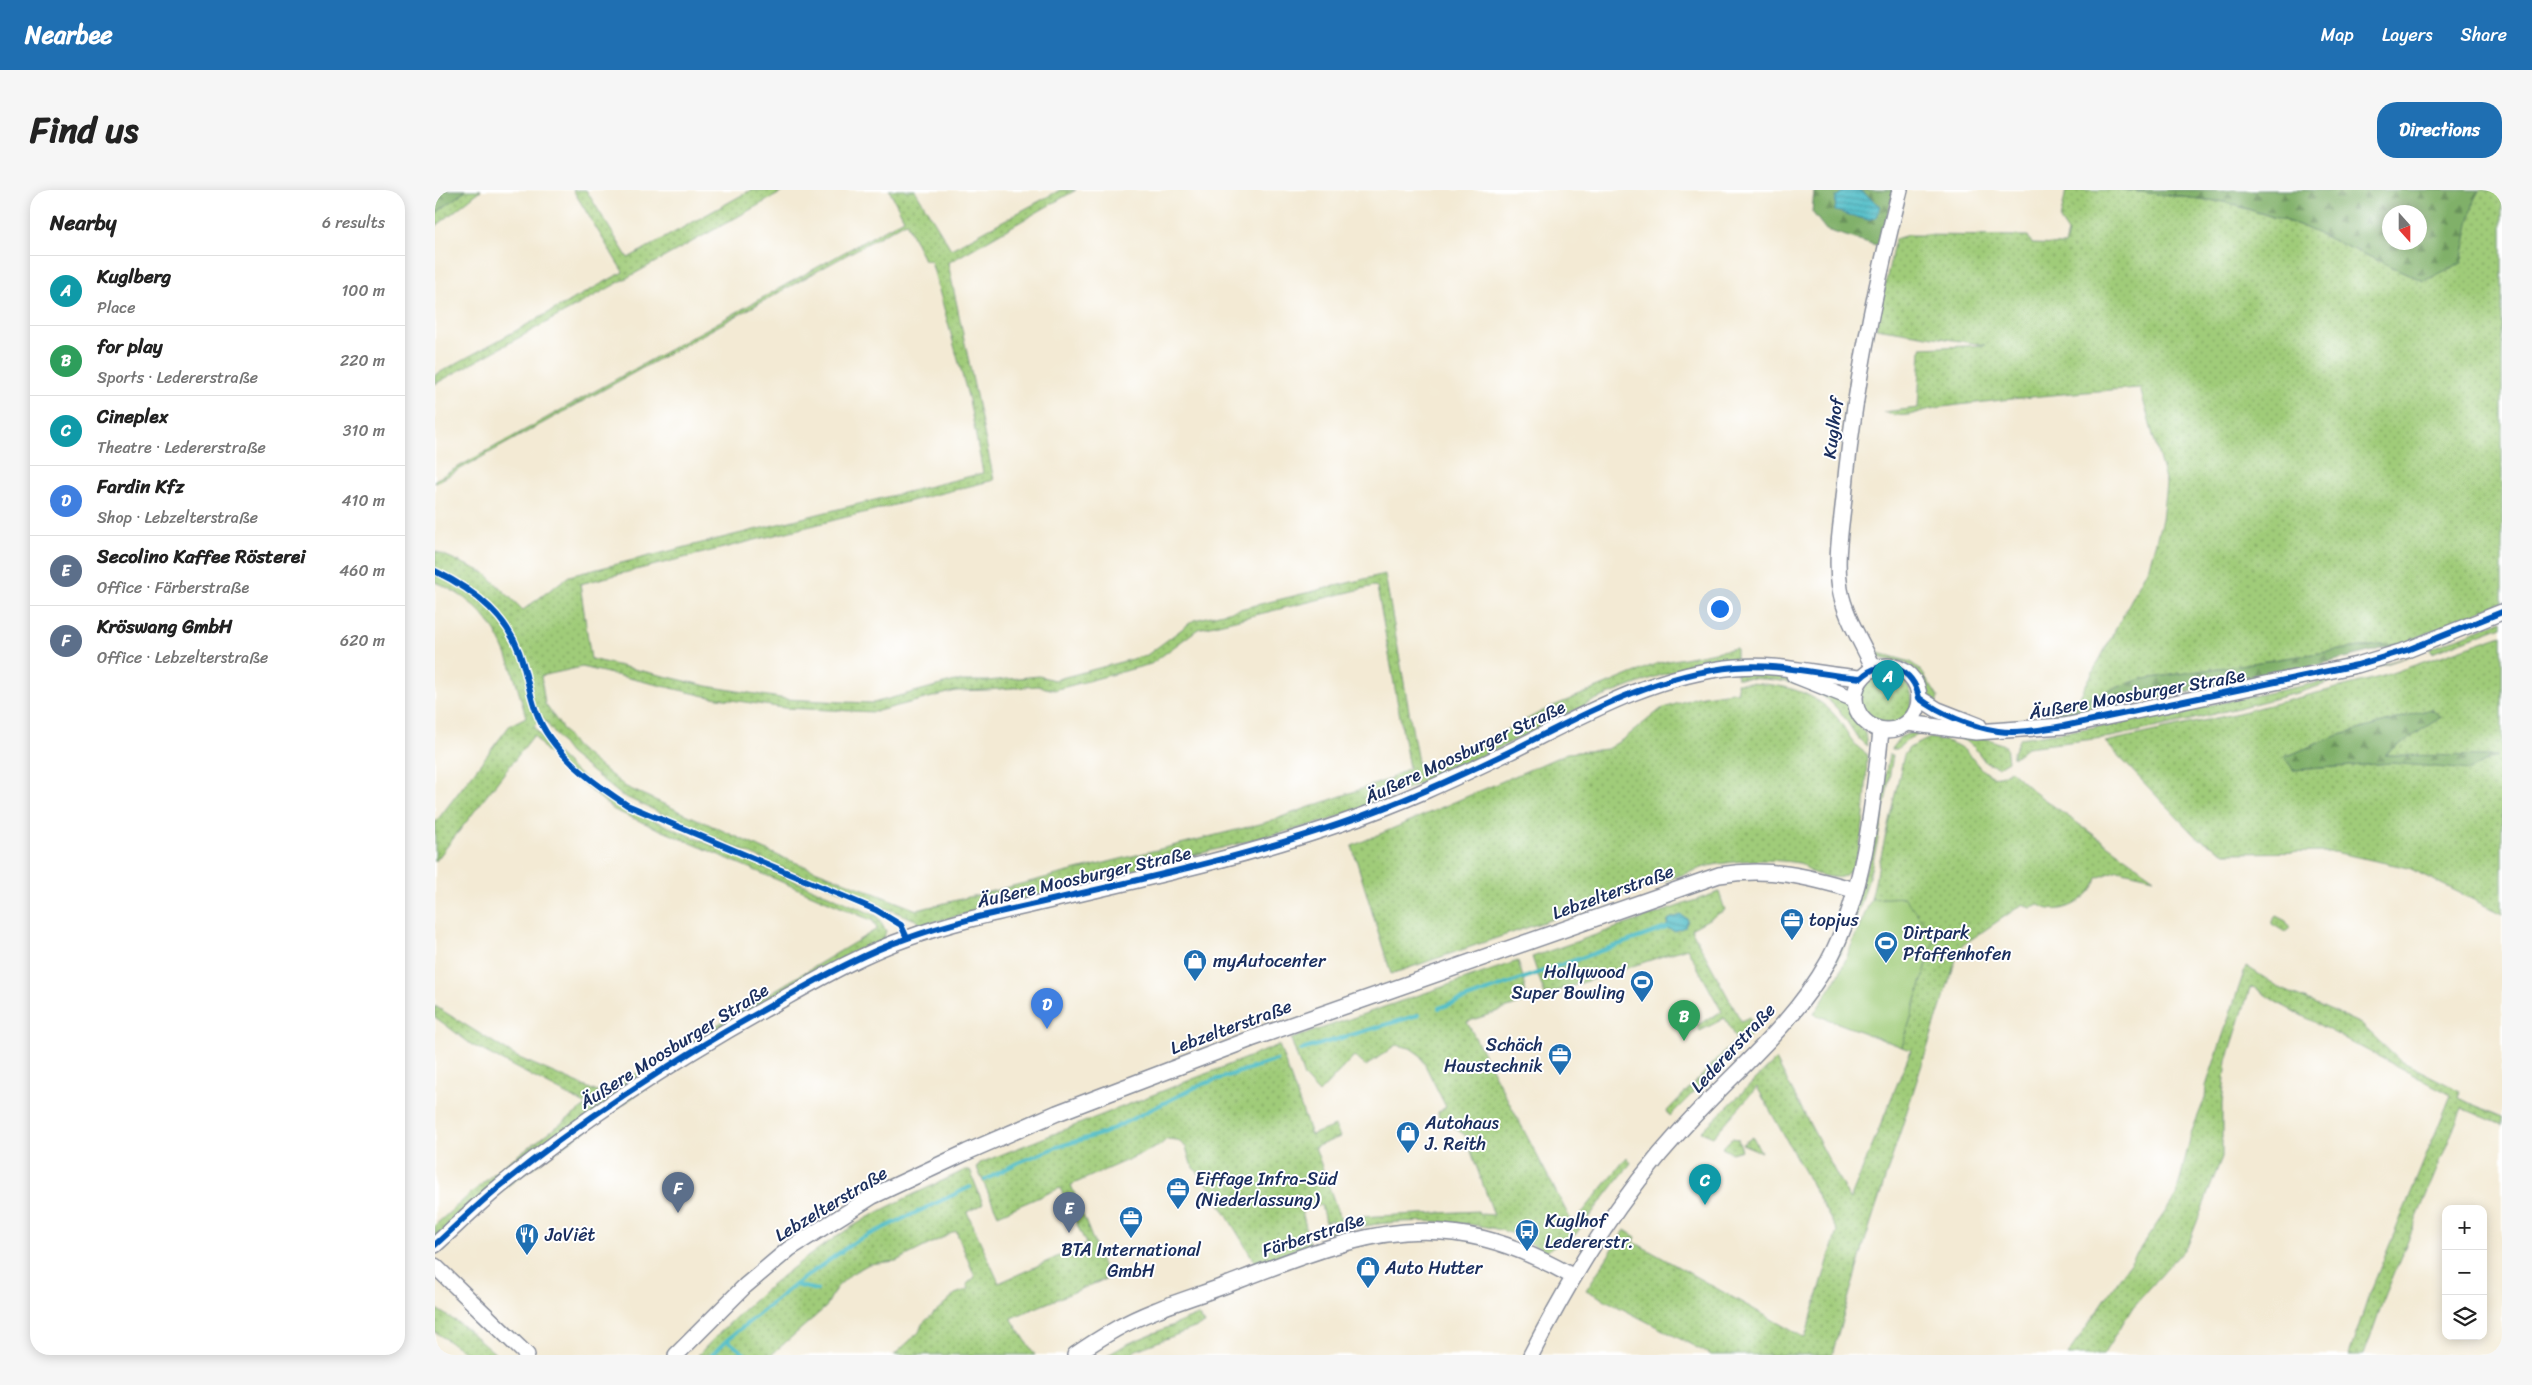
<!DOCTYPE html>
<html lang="en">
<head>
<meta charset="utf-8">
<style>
  :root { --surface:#fff; --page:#f6f6f6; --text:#222; --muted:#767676; --line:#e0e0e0; --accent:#1f6fb2 }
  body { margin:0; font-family:Sriracha,sans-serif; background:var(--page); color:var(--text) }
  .controls { position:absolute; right:15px; bottom:15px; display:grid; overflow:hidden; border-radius:10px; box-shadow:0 2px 12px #0003 }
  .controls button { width:45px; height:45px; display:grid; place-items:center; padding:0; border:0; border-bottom:1px solid var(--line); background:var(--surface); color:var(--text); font:25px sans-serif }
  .compass { position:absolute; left:1947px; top:15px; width:45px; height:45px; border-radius:50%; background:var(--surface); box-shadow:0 2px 12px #0003; rotate:159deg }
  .you { position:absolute; left:1284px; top:418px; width:18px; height:18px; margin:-12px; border:4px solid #fff; border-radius:50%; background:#1a73e8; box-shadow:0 0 0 8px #1a73e833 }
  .badge { display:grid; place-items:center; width:32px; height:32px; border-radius:50%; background:var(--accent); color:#fff; font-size:16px; font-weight:700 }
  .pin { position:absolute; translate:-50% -41px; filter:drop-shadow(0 1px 2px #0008) }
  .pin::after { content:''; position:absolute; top:26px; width:18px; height:15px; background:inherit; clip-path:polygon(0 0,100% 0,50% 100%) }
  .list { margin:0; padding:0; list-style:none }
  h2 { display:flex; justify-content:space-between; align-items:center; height:65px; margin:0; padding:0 20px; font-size:21px }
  h2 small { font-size:16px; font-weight:400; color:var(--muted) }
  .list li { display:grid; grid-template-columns:32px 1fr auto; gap:15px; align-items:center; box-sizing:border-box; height:70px; padding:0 20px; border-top:1px solid var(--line) }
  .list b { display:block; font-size:19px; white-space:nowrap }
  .list p { margin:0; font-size:16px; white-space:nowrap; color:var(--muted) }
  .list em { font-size:16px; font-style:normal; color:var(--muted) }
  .icon { flex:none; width:28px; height:28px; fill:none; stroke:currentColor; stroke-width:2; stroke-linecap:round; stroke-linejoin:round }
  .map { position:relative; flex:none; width:2067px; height:1165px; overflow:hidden; border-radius:20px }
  header { display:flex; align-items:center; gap:30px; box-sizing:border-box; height:70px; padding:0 25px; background:var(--accent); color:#fff }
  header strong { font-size:24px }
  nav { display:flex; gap:28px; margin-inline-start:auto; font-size:18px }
  .intro { display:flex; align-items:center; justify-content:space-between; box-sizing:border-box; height:120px; padding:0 30px }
  h1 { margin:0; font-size:35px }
  .button { padding:12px 22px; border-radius:20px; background:var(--accent); color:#fff; font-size:18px; font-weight:700 }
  main { display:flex; gap:30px; padding:0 30px }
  aside { flex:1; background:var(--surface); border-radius:20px; box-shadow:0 2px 12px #0003 }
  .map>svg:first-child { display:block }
  .grass { fill:url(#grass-dots); stroke:#5e7e6c; fill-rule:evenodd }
  .forest { fill:url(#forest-firs); stroke:#4e7064; fill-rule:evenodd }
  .pitch { fill:#a0cc79; stroke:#5e7e6c }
  .water { fill:url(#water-rules); stroke:#347692 }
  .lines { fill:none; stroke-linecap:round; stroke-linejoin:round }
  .stream { stroke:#4ebcc6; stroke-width:4 }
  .minor-casing { stroke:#878c99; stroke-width:18 }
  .minor { stroke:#fff; stroke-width:15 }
  .cycleway-casing { stroke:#fff; stroke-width:9 }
  .cycleway { stroke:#0057b8; stroke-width:6 }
  .labels { text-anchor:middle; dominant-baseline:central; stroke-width:4; stroke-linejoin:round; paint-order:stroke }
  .street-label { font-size:18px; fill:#1b2f5e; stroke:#fff }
  .poi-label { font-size:18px; fill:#1b2f5e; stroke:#fff; text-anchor:start }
</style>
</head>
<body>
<header>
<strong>Nearbee</strong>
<nav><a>Map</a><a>Layers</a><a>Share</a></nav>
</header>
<div class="intro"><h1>Find us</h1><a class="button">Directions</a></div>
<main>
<aside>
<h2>Nearby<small>6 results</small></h2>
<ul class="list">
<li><span class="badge" style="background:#0f9aa8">A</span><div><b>Kuglberg</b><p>Place</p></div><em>100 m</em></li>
<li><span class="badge" style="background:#2e9e5b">B</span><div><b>for play</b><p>Sports · Ledererstraße</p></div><em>220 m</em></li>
<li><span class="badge" style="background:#0f9aa8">C</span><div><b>Cineplex</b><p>Theatre · Ledererstraße</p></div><em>310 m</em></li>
<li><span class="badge" style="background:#3f7fe0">D</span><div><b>Fardin Kfz</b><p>Shop · Lebzelterstraße</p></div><em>410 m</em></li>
<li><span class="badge" style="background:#5c6f8a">E</span><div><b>Secolino Kaffee Rösterei</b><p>Office · Färberstraße</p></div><em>460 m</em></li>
<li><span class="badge" style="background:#5c6f8a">F</span><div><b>Kröswang GmbH</b><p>Office · Lebzelterstraße</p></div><em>620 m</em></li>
</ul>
</aside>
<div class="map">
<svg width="2067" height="1165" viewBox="0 0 2067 1165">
  <defs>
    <pattern id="grass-dots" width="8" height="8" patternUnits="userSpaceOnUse" patternTransform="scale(1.25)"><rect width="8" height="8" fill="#a0cc79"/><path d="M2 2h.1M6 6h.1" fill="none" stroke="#82a666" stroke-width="1.8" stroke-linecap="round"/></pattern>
    <pattern id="forest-firs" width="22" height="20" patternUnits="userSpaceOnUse" patternTransform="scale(1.25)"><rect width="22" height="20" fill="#80b069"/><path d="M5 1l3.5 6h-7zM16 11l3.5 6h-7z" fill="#68905a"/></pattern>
    <pattern id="water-rules" width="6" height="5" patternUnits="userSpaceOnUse" patternTransform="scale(1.25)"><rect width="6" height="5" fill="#4ebcc6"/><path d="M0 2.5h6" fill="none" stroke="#4099a4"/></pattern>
  </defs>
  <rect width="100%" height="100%" fill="#fff"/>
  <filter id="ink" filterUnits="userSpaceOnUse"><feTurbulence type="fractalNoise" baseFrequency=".02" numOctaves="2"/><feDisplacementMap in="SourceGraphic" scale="10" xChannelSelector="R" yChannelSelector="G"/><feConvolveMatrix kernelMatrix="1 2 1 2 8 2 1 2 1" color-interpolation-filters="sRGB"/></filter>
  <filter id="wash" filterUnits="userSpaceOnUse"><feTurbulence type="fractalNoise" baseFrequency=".0096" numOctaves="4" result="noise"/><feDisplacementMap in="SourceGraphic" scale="20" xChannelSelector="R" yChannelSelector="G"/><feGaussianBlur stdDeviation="1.12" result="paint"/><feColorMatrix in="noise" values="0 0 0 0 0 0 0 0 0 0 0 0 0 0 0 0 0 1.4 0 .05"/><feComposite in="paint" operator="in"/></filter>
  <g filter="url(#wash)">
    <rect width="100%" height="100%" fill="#f3ead4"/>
    <g class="grass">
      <path d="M 31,0 L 46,0 L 0,37 L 0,24 Z"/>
      <path d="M 138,0 L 151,0 L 193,68 L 316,0 L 351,0 L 0,194 L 0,185 L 188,82 Z"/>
      <path d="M 454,0 L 480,0 L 516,59 L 625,0 L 641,0 L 513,73 L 559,290 L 145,394 L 156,469 L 272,496 L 351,509 L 409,512 L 438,513 L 520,491 L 552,491 L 604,486 L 619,490 L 712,465 L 759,430 L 950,384 L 985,584 L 1116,517 L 1223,473 L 1301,458 L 1301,469 L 1264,474 L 1220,487 L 1162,509 L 1028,576 L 892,631 L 487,735 L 481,730 L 340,675 L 186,605 L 134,563 L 108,528 L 99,536 L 114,556 L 138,579 L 183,615 L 442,726 L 451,741 L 448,750 L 343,805 L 0,1047 L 0,1035 L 65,978 L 152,915 L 37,855 L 0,827 L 0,816 L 82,867 L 167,904 L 442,739 L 438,731 L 179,620 L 135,583 L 110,560 L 99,545 L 0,672 L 0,633 L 75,535 L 91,527 C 73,465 65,420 0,392 L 0,361 L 50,383 L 88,420 L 134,386 L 548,283 L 534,210 L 496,71 L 489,70 L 471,32 L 0,293 L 0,290 L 469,29 ZM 939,396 L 942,397 L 974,578 L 952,590 L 829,633 L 482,720 L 344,666 L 191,597 L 141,557 L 127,538 L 110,514 L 106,486 L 147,477 L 270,506 L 349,518 L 439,522 L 521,501 L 552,500 L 603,496 L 619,500 L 716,474 L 763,439 Z"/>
      <path d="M 1631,0 L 1688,0 L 1789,12 L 1864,35 L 1989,91 L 2044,0 L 2067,0 L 2067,412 L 1969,453 L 1925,457 L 1703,490 L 1642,512 L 1714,376 L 1727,329 L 1731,293 L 1705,198 C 1639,202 1573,209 1507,217 C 1482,220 1474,231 1448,222 L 1483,218 L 1486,158 L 1550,155 L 1441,138 L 1460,49 L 1473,45 L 1593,46 L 1597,54 L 1630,55 L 1633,42 L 1625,30 Z"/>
      <path d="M 2067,430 L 2067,436 L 1997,463 L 1995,459 Z"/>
      <path d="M 2067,445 L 2067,724 L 1974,678 L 1899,662 L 1790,663 L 1760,646 L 1670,552 L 1795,525 L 1945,487 ZM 1996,519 L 2006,527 L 1948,565 L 2061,567 L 2034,579 L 1957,573 L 1859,580 L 1850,567 L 1898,547 Z"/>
      <path d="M 1437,461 L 1476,472 L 1487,482 L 1503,507 L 1501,515 C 1488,505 1489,483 1472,474 C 1461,468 1444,473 1437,461 Z"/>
      <path d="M 1975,466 L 1866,502 L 1751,531 L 1676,547 L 1592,557 L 1578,568 L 1578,562 L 1585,548 L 1687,533 L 1881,493 Z"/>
      <path d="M 1301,483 L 1340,483 L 1371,491 L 1409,507 L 1417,527 L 1430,543 L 1432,556 C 1420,548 1415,534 1405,522 C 1379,490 1340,489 1302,488 Z"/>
      <circle cx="1451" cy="510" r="26"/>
      <path d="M 1302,493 C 1340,493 1377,497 1403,529 C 1415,545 1415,553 1432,564 C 1431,587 1432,681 1406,687 C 1400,689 1382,685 1376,682 C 1371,679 1370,674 1364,673 C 1332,668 1304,670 1273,676 L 956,784 L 917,656 L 1133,563 L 1172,559 L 1190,548 L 1226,519 L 1262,507 L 1303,501 Z"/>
      <path d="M 1483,540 L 1490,542 L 1475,548 L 1462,559 L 1456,559 L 1465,547 Z"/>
      <path d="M 1521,545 L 1554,549 L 1571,556 L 1573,571 L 1563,577 L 1551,573 L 1539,557 Z"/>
      <path d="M 1495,548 C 1508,550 1519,552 1529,560 C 1543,571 1553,599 1575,580 L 1599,602 L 1719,688 L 1683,680 L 1662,688 C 1658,708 1624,729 1605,715 L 1596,718 L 1588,714 L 1525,757 L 1429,1054 L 1397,1165 L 1276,1165 L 1151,1100 L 1190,1040 L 1201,1047 L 1199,1052 L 1370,1148 L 1402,1041 L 1322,897 L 1278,947 L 1266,942 L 1341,870 L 1415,1010 L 1476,860 L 1467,857 L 1500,747 L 1469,708 L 1436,709 L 1469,565 L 1474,558 Z"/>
      <path d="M 1454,565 L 1458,565 C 1445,644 1433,721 1391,791 L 1388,790 L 1434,672 Z"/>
      <path d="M 1284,702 L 1290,720 L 1256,739 L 1306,831 L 1314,827 L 1321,840 L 1235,926 L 1232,921 L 1301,850 L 1290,828 L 1265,841 L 1262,835 L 1287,822 L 1252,758 L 1110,805 L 1097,767 Z"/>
      <path d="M 1841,726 L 1851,731 L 1855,738 L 1850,742 L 1837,734 L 1837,731 Z"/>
      <path d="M 1083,771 L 1090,794 L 1090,812 L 1032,832 L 1138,1034 L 1192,967 L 1196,973 L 1140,1045 L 1110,1062 C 1101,1057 1093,1051 1083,1046 C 1047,1030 961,1027 923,1038 L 923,1027 L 1043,1021 L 1045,1024 L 1059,1025 L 1030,945 L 1004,928 L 1003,922 L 1011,917 L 985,865 L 975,858 L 961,855 L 931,876 L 919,866 L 884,903 L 869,887 L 856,849 Z"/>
      <path d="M 1811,776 L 1847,799 L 1926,834 L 1964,870 L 2025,901 L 2023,908 L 2067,927 L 2067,935 L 2027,918 L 1948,1111 L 1929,1165 L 1914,1165 L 1934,1105 L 2016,905 L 1841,812 L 1819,797 L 1815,798 L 1792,871 L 1787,914 L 1787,967 L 1753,1055 L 1698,1117 L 1668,1165 L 1632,1165 L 1741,1006 L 1757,941 L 1770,908 L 1771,896 Z"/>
      <path d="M 844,855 L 876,945 L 900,936 L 905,947 L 880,957 L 910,1042 L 897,1046 L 893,1042 L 900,1039 L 897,1030 L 890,1032 L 886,1015 L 867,1021 L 875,1054 L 821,1074 L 774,996 L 756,974 L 751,957 L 742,950 L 732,949 L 724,956 L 636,995 L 673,1088 L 576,1128 L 600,1165 L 459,1165 L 484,1142 L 487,1134 L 520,1104 L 534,1099 L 532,1094 L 540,1087 L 521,1041 L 461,1071 L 434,1074 L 416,1084 L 401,1098 L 391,1117 L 336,1165 L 263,1165 C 305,1121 350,1080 401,1047 C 441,1020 487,1001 530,980 L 535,980 L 548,1014 L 532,1022 L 564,1093 L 651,1054 L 625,998 L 563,1025 L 542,978 L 545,973 Z"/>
      <path d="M 1318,947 L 1326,962 L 1307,954 Z"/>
      <path d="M 1297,948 L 1303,949 L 1307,960 L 1297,963 L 1287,958 Z"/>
      <path d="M 0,1118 L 28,1136 L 62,1165 L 34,1165 L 0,1142 Z"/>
      <path d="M 763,1125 L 770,1134 L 701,1160 L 695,1165 L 673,1165 L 692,1154 Z"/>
    </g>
    <g class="forest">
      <path d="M 0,0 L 31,0 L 0,24 Z"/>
      <path d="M 1379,0 L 1410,0 L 1401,7 L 1426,1 L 1418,0 L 1459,0 L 1444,56 L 1391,40 L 1377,22 Z"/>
      <path d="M 1688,0 L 2044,0 L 2039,10 L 2026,73 L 1989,91 L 1864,35 L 1790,12 ZM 1954,22 L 1984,22 L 1984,52 L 1954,52 Z"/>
      <path d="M 1969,453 L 1855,482 L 1605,532 L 1642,512 L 1703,490 L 1925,457 Z"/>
      <path d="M 1996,519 L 2006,527 L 1949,565 L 2062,566 L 2034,580 L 1957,573 L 1858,580 L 1850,567 L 1898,547 Z"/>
    </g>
    <path class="pitch" d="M 1469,707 L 1500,747 L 1467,857 L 1379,824 L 1404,785 L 1436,709 Z"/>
    <g class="water">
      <path d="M 1410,0 L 1426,1 L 1446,16 L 1442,27 L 1433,30 L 1400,21 L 1401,7 Z"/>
      <path d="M 1246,725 L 1253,729 L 1250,737 L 1239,741 L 1231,738 L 1234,729 Z"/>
    </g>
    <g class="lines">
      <g class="stream">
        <path d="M 1004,818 L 1231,738"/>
        <path d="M 866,860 L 983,825"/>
        <path d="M 550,990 L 582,973 L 622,957 L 669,943 L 765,895 L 841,870"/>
        <path d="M 360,1095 L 382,1100"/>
        <path d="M 292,1150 L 311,1165"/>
        <path d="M 277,1165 L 292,1150 L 358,1096 L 421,1051 L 535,997"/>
      </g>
    </g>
  </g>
  <g filter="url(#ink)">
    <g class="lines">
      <g class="minor-casing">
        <g id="minor">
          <circle cx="1452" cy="508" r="32"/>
          <path d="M 1439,479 C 1427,452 1410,427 1405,399 C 1400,369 1406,338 1409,308 C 1418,204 1439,101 1465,0"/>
          <path d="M 1359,485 L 1419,509"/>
          <path d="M 1484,508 L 1503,520 L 1544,536"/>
          <path d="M 1473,533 L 1541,542 L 1629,536 L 1922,475 L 1972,460 L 2067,422"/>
          <path d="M 0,1055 C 21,1036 42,1015 64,997 C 151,926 248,864 346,810 C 387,787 429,763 473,748 C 525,729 580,719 634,706 C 725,685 818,664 907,633 C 964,614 1020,588 1074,562 C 1146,526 1219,484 1301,477 C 1343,473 1384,485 1426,488"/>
          <path d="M 0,1076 L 92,1165"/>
          <path d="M 241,1165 L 310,1096 L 354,1059 L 438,1006 L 532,962 L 622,923 L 816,849 L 1284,685 C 1335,677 1371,686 1419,700"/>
          <path d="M 640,1165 C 653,1156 667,1147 681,1139 C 716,1119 757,1108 794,1094 C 927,1043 1004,1010 1137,1086"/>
          <path d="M 1096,1165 C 1138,1083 1184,1008 1247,939 C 1296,884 1356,838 1393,772 C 1429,705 1438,615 1446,541"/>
        </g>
      </g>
      <use href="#minor" class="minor"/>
      <g class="cycleway-casing">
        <g id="cycleway">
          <path d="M 0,381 C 41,401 76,428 88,474 C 95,499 99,527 115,548 C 135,576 163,596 192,615 L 441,720 L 466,735 L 472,748"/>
          <path d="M 0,1055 C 21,1036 42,1015 64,997 C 151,926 248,864 346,810 C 387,787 429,763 473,748 C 525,729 580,719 634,706 C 725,685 818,664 907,633 C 964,614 1020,588 1074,562 C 1146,526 1219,484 1301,477 C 1343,473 1384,485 1426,488 C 1448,466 1479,478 1484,508 C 1505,524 1536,537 1563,541 C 1584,544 1609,539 1629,536 L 1922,475 L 1972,460 L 2067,422"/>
        </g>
      </g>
      <use href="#cycleway" class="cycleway"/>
    </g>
  </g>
  <defs>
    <g id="office-pin" transform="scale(1.25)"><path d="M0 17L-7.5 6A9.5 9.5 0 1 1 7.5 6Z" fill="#1f6fb2" stroke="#fff"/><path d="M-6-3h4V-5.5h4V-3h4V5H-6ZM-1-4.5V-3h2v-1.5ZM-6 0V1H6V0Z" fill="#fff"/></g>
    <g id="stadium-pin" transform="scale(1.25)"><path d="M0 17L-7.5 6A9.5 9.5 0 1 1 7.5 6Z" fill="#1f6fb2" stroke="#fff"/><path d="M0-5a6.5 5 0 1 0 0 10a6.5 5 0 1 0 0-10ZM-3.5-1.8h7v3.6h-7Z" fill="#fff"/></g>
    <g id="shop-pin" transform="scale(1.25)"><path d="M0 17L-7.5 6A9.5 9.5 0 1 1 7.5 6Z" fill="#1f6fb2" stroke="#fff"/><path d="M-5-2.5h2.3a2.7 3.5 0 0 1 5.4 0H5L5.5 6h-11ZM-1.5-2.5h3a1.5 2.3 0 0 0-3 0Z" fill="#fff"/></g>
    <g id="bus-pin" transform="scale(1.25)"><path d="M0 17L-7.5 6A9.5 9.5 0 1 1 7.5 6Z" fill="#1f6fb2" stroke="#fff"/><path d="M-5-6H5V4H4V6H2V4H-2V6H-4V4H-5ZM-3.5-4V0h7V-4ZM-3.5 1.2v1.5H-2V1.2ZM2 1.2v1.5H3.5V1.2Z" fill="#fff"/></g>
    <g id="restaurant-pin" transform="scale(1.25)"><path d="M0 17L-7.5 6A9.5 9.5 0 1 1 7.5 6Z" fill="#1f6fb2" stroke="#fff"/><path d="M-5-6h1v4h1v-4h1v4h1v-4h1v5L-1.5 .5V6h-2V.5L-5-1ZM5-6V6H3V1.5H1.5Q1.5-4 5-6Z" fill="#fff"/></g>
  </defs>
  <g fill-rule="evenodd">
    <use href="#office-pin" x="1357" y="730"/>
    <use href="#stadium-pin" x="1451" y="753"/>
    <use href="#shop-pin" x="760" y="771"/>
    <use href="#stadium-pin" x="1207" y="792"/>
    <use href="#office-pin" x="1125" y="865"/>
    <use href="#shop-pin" x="973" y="943"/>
    <use href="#office-pin" x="743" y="999"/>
    <use href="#office-pin" x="696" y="1028"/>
    <use href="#bus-pin" x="1092" y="1041"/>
    <use href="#restaurant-pin" x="92" y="1045"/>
    <use href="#shop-pin" x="933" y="1078"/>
  </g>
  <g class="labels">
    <g class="street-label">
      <text transform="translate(1398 238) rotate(-83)">Kuglhof</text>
      <text transform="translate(1702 504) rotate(-10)">Äußere Moosburger Straße</text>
      <text transform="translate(1030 562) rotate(-25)">Äußere Moosburger Straße</text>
      <text transform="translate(649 687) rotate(-13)">Äußere Moosburger Straße</text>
      <text transform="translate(1178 702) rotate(-20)">Lebzelterstraße</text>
      <text transform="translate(796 837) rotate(-20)">Lebzelterstraße</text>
      <text transform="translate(239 856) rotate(-32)">Äußere Moosburger Straße</text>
      <text transform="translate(1298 858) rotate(-47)">Ledererstraße</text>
      <text transform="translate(396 1014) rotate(-31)">Lebzelterstraße</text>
      <text transform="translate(878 1045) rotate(-18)">Färberstraße</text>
    </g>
    <g class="poi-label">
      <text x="1374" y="730">topjus</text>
      <text x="1468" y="743">Dirtpark<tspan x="1468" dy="21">Pfaffenhofen</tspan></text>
      <text x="778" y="771">myAutocenter</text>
      <text x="1190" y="782" text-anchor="end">Hollywood<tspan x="1190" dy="21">Super Bowling</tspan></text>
      <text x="1108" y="855" text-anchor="end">Schäch<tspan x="1108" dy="21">Haustechnik</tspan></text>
      <text x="990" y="933">Autohaus<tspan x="990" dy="21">J. Reith</tspan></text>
      <text x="760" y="989">Eiffage Infra-Süd<tspan x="760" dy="21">(Niederlassung)</tspan></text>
      <text x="1110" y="1031">Kuglhof<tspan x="1110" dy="21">Ledererstr.</tspan></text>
      <text x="110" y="1045">JaViêt</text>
      <text x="696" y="1060" text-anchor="middle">BTA International<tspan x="696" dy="21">GmbH</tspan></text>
      <text x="950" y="1078">Auto Hutter</text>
    </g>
  </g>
</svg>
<div class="controls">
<button>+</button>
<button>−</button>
<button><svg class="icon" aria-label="layers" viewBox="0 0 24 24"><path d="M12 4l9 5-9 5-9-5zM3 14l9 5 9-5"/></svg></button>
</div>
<svg class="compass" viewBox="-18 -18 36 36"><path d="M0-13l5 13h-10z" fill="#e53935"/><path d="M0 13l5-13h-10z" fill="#767676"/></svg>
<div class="you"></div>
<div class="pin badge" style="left:1453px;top:511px;background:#0f9aa8">A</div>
<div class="pin badge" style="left:1249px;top:851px;background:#2e9e5b">B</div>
<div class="pin badge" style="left:1270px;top:1015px;background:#0f9aa8">C</div>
<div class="pin badge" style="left:612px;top:839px;background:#3f7fe0">D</div>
<div class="pin badge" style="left:634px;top:1043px;background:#5c6f8a">E</div>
<div class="pin badge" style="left:243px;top:1023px;background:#5c6f8a">F</div>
</div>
</main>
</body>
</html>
